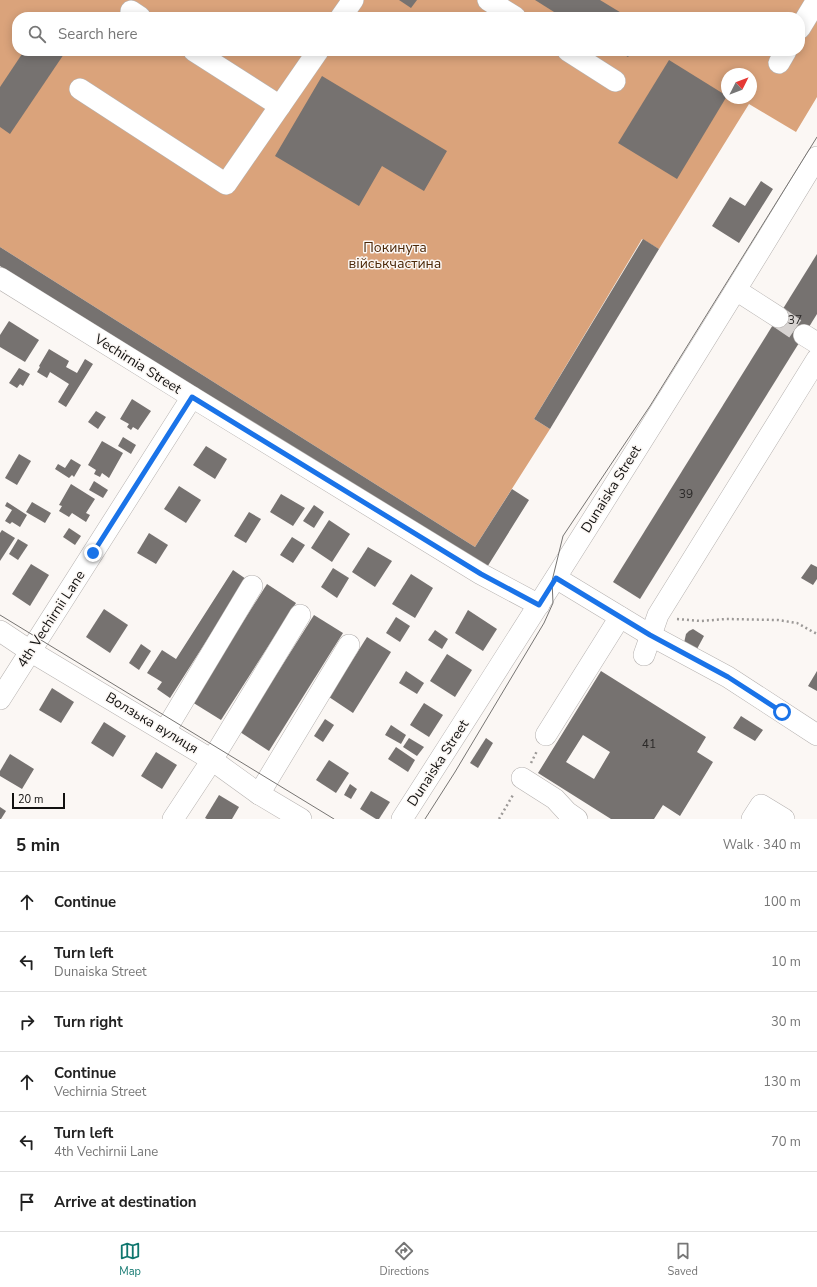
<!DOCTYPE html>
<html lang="en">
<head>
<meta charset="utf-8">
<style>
  :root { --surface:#fff; --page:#f6f6f6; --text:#222; --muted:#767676; --line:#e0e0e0; --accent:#0f766e }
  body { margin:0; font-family:"Nunito Sans",sans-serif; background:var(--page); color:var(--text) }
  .compass { position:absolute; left:721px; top:68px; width:36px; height:36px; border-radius:50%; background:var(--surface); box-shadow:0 2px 10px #0003; rotate:48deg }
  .scale { position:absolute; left:12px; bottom:10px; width:53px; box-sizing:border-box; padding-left:4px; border:2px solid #121110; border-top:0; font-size:11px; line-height:14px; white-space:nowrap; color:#121110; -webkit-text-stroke:3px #fbf7f4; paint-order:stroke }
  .stop { position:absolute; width:12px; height:12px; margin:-9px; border:3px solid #1a73e8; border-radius:50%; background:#fff }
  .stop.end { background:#1a73e8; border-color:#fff; box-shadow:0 1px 4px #0008 }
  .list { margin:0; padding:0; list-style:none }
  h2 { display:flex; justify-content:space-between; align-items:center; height:52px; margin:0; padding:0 16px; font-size:17px }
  h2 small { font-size:13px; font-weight:400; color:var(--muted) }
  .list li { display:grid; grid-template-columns:26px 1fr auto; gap:12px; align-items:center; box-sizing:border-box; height:60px; padding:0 16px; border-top:1px solid var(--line) }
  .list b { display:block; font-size:15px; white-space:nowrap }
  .list p { margin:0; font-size:13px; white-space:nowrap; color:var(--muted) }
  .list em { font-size:13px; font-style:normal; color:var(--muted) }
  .icon { flex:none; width:22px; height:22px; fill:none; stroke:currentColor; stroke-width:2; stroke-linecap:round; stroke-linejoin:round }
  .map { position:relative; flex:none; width:817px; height:819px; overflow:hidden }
  .search { position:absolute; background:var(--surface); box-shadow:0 2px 10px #0003; left:12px; right:12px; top:12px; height:44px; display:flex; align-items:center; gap:10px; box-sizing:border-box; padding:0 14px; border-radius:16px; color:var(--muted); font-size:15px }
  .sheet { height:412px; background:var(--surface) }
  nav { display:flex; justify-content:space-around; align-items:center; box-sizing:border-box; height:56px; border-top:1px solid var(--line); background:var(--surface); font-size:11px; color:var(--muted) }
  nav a { display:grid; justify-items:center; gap:2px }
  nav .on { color:var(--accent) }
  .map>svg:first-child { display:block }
  .forest { fill:#daa37b; fill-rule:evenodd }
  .building { fill:#767270; fill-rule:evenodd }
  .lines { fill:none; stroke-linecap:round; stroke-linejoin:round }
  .minor-tunnel { stroke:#d8d4d2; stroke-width:21; stroke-dasharray:21 10; stroke-linecap:butt }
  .minor-casing { stroke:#b6b2b0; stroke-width:22 }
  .path { stroke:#9c9997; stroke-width:2.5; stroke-dasharray:2 3; stroke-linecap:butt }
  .minor { stroke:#fff; stroke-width:21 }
  .tram { stroke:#767472; stroke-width:1 }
  .route { stroke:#1a73e8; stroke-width:5 }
  .labels { text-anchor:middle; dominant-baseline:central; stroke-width:3; stroke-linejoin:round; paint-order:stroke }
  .number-label { font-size:12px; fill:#2b2928 }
  .park-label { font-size:14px; fill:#4b2707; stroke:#fbf7f4 }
  .street-label { font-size:14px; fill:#121110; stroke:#fbf7f4 }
</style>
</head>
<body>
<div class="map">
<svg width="817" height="819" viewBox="0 0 817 819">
  <rect width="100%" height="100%" fill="#fbf7f4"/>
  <path class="forest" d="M 0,0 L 817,0 L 817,97 L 796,132 L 749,104 L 659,249 L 642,239 L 534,419 L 550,429 L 475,547 L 0,247 ZM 17,17 L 800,17 L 800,51 L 17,51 ZM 727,74 L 751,74 L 751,98 L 727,98 Z"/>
  <g class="building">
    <path d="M 399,0 L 417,0 L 411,8 Z"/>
    <path d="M 535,0 L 600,0 L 628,17 L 562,17 Z"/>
    <path d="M 24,51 L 66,51 L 10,134 L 0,127 L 0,87 Z"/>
    <path d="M 618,51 L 632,51 L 628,57 Z"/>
    <path d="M 669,60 L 727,96 L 677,179 L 618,143 Z"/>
    <path d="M 322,76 L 447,151 L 424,191 L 382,166 L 359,206 L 275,156 Z"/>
    <path d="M 761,181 L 773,189 L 739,243 L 712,226 L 730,197 L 745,206 Z"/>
    <path d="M 643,239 L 659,249 L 550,429 L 534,419 Z"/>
    <path d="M 0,247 L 475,547 L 512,489 L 529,500 L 484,572 L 0,266 Z"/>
    <path d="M 817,254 L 817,314 L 640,599 L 613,582 Z"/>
    <path d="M 9,321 L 39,340 L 25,362 L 0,347 L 0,335 Z"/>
    <path d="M 49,349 L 69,361 L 66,367 L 77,373 L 85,359 L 93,364 L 66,407 L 58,402 L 69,384 L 50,372 L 47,378 L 37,372 L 40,367 L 39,366 Z"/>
    <path d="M 19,368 L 30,374 L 23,386 L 20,384 L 17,388 L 9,383 Z"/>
    <path d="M 132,399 L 151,411 L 138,430 L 133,427 L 131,430 L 127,427 L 129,424 L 120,419 Z"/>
    <path d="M 96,411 L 106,417 L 98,429 L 88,422 Z"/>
    <path d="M 123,437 L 136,445 L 131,454 L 118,446 Z"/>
    <path d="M 102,441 L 123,453 L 109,478 L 102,473 L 100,477 L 94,474 L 96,470 L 88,465 Z"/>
    <path d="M 206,446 L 227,459 L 215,479 L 193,465 Z"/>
    <path d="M 19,454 L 31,461 L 17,485 L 5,478 Z"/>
    <path d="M 71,459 L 81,465 L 74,477 L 72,475 L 69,478 L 55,469 L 58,464 L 65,468 Z"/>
    <path d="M 94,481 L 108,490 L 103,498 L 89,490 Z"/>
    <path d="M 71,484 L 95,499 L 86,513 L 90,515 L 86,522 L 72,513 L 69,517 L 59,511 L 62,506 L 59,505 Z"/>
    <path d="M 179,486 L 201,500 L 186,523 L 164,509 Z"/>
    <path d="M 281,494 L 305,508 L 293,526 L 270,512 Z"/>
    <path d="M 7,502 L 27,515 L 20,527 L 12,522 L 10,524 L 5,521 L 12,510 L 5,506 Z"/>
    <path d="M 32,502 L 51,513 L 45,523 L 26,512 Z"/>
    <path d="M 314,505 L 324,512 L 314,528 L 303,521 Z"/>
    <path d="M 249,512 L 261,519 L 246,543 L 234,536 Z"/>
    <path d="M 329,520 L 350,534 L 332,562 L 311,548 Z"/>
    <path d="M 69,528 L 81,536 L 75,545 L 63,537 Z"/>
    <path d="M 2,530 L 15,538 L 0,561 L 0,533 Z"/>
    <path d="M 149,533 L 168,545 L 156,564 L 137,553 Z"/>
    <path d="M 292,537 L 305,545 L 293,563 L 280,555 Z"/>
    <path d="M 18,539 L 28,545 L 18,560 L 9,554 Z"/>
    <path d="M 368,547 L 392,561 L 375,587 L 352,572 Z"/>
    <path d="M 31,564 L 49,575 L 30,606 L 12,594 Z"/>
    <path d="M 811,564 L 817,567 L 817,579 L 813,585 L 801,578 Z"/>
    <path d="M 333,568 L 349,578 L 337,598 L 321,587 Z"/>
    <path d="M 233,570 L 246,579 L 170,698 L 157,689 L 162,682 L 147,673 L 162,650 L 176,659 Z"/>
    <path d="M 411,574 L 433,588 L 415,618 L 392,604 Z"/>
    <path d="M 267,584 L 296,603 L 221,720 L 192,702 Z"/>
    <path d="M 104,609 L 128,625 L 110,653 L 86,637 Z"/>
    <path d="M 468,610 L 497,629 L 483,651 L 455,633 Z"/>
    <path d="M 314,615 L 343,633 L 269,751 L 240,732 Z"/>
    <path d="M 396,617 L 410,626 L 400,642 L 386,633 Z"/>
    <path d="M 693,629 L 704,636 L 697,649 L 684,643 L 686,634 L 689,631 Z"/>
    <path d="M 435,630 L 448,639 L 442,649 L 428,640 Z"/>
    <path d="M 367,637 L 391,652 L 353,713 L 329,697 Z"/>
    <path d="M 141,644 L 151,651 L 139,670 L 129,663 Z"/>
    <path d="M 447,654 L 472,670 L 455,697 L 430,681 Z"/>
    <path d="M 406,671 L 424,683 L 417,694 L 399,683 Z"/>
    <path d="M 601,671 L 706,737 L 697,752 L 713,762 L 680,816 L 663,805 L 654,819 L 611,819 L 538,773 ZM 583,735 L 610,752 L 594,779 L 566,762 Z"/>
    <path d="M 817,671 L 817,691 L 808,686 Z"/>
    <path d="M 52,688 L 74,702 L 61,723 L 39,710 Z"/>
    <path d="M 424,703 L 443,715 L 429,737 L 410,725 Z"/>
    <path d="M 741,716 L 763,730 L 755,741 L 733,728 Z"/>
    <path d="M 325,719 L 334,725 L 323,742 L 314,736 Z"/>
    <path d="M 104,722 L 126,736 L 113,757 L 91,743 Z"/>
    <path d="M 391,725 L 406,735 L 401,744 L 385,735 Z"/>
    <path d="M 409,738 L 424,747 L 417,756 L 403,747 Z"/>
    <path d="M 486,738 L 493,743 L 478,768 L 470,763 Z"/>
    <path d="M 396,747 L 415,760 L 408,772 L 388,759 Z"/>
    <path d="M 156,752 L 177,765 L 162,789 L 141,776 Z"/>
    <path d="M 10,754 L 34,769 L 22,789 L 0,776 L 0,771 Z"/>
    <path d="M 329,760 L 349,773 L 336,793 L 316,780 Z"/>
    <path d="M 350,784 L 357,789 L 351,799 L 344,795 Z"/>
    <path d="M 371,791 L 390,802 L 379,819 L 376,819 L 360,809 Z"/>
    <path d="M 219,795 L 239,807 L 232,819 L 207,819 L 205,818 Z"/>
    <path d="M 0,807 L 6,811 L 1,819 L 0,819 Z"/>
  </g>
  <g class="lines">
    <path class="minor-tunnel" d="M 778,317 L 804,335"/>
    <g class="minor-casing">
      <g id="minor">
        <path d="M 488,0 L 515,17"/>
        <path d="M 131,11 L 140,17"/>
        <path d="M 341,17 L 353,0"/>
        <path d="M 800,28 L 817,0"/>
        <path d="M 194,51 L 280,106"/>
        <path d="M 568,51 L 615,81"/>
        <path d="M 779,63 L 786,51"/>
        <path d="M 80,89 L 226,184 L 318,51"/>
        <path d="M 0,278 L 192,397 L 481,574 L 539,605"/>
        <path d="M 736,290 L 778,317"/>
        <path d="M 804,335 L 817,343"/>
        <path d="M 556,578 L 650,635 L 728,677 L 817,735"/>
        <path d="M 0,631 L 30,651 L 212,760 L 259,794 L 301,819"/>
        <path d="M 644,655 L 658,615 L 817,359"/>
        <path d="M 0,699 L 192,397"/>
        <path d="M 165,731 L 252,586"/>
        <path d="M 546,735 L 620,617"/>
        <path d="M 522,778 L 555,799 L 567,812 L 577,819"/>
        <path d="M 259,794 L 349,645"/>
        <path d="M 173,819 L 212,760 L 300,615"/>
        <path d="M 402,819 C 542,600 682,380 817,157"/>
        <path d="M 752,819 L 761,805 L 784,819"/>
      </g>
    </g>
    <g class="path">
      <path d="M 677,619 L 701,621 L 726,619 L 778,620 L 797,623 L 817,634"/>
      <path d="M 531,763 L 537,751"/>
      <path d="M 499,819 L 513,795"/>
    </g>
    <use href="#minor" class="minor"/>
    <g class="tram">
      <path d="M 0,615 L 334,819"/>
      <path d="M 425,819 L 455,772 L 544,623 L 553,603 L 552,581 L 563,536 L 650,406 L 817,137"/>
    </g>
  </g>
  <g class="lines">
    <path class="route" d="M 93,553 L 192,397 L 481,574 L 539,605 L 556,578 L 650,635 L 728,677 L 782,712"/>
  </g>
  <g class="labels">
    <g class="number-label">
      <text x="795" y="320">37</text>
      <text x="686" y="494">39</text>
      <text x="649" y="744">41</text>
    </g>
    <g class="park-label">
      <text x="395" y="247">Покинута<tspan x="395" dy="16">військчастина</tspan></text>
    </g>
    <g class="street-label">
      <text transform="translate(138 364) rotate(32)">Vechirnia Street</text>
      <text transform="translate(611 489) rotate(-58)">Dunaiska Street</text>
      <text transform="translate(51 619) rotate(-57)">4th Vechirnii Lane</text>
      <text transform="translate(152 723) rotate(31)">Волзька вулиця</text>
      <text transform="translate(438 763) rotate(-57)">Dunaiska Street</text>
    </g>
  </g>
</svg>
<svg class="compass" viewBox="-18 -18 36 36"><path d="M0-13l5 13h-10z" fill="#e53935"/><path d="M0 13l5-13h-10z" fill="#767676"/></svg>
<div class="scale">20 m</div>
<div class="stop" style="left:782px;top:712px"></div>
<div class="stop end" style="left:93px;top:553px"></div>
<div class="search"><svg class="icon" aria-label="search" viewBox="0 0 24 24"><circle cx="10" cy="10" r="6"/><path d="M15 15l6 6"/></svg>Search here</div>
</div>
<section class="sheet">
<h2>5 min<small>Walk · 340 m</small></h2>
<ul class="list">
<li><svg class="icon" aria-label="ahead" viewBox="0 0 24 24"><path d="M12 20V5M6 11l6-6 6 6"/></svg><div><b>Continue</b></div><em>100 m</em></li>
<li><svg class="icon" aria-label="left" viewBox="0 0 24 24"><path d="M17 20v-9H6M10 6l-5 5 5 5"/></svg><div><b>Turn left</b><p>Dunaiska Street</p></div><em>10 m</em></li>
<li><svg class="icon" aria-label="right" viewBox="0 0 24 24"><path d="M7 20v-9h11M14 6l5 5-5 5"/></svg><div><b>Turn right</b></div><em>30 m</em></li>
<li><svg class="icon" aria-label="ahead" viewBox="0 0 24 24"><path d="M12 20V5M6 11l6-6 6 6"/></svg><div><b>Continue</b><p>Vechirnia Street</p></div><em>130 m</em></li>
<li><svg class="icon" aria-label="left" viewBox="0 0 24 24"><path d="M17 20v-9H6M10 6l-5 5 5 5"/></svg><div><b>Turn left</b><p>4th Vechirnii Lane</p></div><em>70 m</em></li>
<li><svg class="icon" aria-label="arrive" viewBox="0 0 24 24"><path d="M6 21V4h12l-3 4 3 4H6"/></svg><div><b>Arrive at destination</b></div></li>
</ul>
</section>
<nav>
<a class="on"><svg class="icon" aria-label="map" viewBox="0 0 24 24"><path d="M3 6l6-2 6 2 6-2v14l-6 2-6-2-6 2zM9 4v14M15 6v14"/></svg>Map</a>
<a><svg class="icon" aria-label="directions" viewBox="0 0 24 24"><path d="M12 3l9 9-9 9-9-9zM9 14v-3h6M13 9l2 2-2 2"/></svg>Directions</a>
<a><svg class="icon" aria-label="saved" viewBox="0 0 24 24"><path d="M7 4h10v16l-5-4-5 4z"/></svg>Saved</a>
</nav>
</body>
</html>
